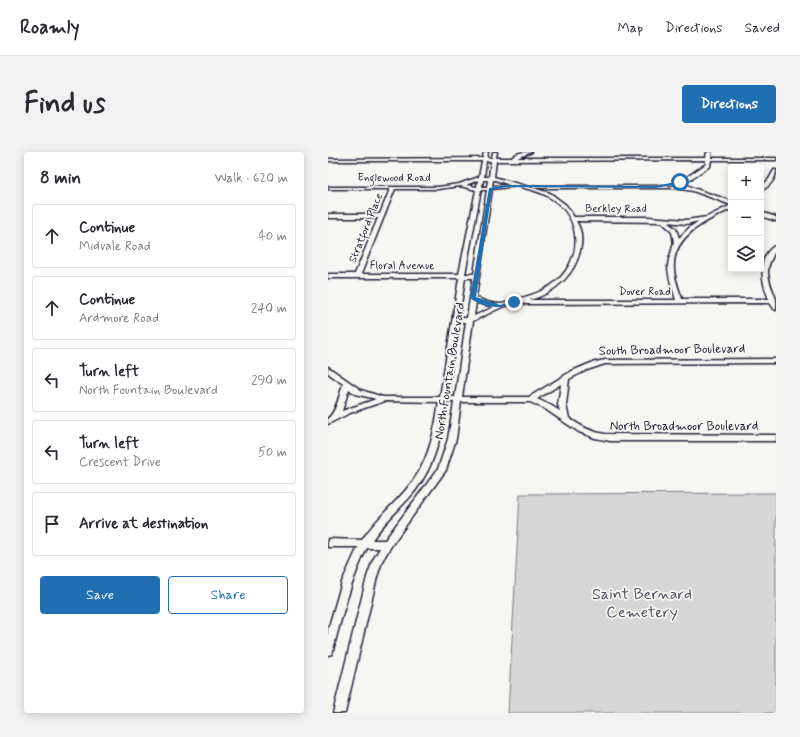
<!DOCTYPE html>
<html lang="en">
<head>
<meta charset="utf-8">
<style>
  :root { --surface:#fff; --page:#f2f2f3; --text:#2b2b33; --muted:#7c7c81; --line:#e1e1e2; --accent:#1f6fb2 }
  body { margin:0; font-family:Mynerve,sans-serif; background:var(--page); color:var(--text) }
  .controls { position:absolute; right:12px; top:12px; display:grid; overflow:hidden; border-radius:4px; box-shadow:0 2px 10px #0003 }
  .controls button { width:36px; height:36px; display:grid; place-items:center; padding:0; border:0; border-bottom:1px solid var(--line); background:var(--surface); color:var(--text); font:20px sans-serif }
  .stop { position:absolute; width:12px; height:12px; margin:-9px; border:3px solid #1f6fb2; border-radius:50%; background:#fff }
  .stop.end { background:#1f6fb2; border-color:#fff; box-shadow:0 1px 4px #0008 }
  .list { margin:0; padding:0; list-style:none }
  h2 { display:flex; justify-content:space-between; align-items:center; height:52px; margin:0; padding:0 16px; font-size:17px }
  h2 small { font-size:13px; font-weight:400; color:var(--muted) }
  .list li { display:grid; grid-template-columns:26px 1fr auto; gap:12px; align-items:center; box-sizing:border-box; height:64px; margin:0 8px 8px; padding:0 8px; border:1px solid var(--line); border-radius:4px }
  .list b { display:block; font-size:15px; white-space:nowrap }
  .list p { margin:0; font-size:13px; white-space:nowrap; color:var(--muted) }
  .list em { font-size:13px; font-style:normal; color:var(--muted) }
  .actions { display:flex; gap:8px; padding:12px 16px }
  .actions a { flex:1; padding:9px 0; border:1px solid var(--accent); border-radius:4px; text-align:center; font-size:14px; color:var(--accent) }
  .actions .main { background:var(--accent); color:#fff }
  .icon { flex:none; width:22px; height:22px; fill:none; stroke:currentColor; stroke-width:2; stroke-linecap:round; stroke-linejoin:round }
  .map { position:relative; flex:none; width:448px; height:561px; overflow:hidden; border-radius:4px }
  header { display:flex; align-items:center; gap:24px; box-sizing:border-box; height:56px; padding:0 20px; background:var(--surface); border-bottom:1px solid var(--line) }
  header strong { font-size:19px }
  nav { display:flex; gap:22px; margin-inline-start:auto; font-size:14px }
  .intro { display:flex; align-items:center; justify-content:space-between; box-sizing:border-box; height:96px; padding:0 24px }
  h1 { margin:0; font-size:28px }
  .button { padding:10px 18px; border-radius:4px; background:var(--accent); color:#fff; font-size:14px; font-weight:700 }
  main { display:flex; gap:24px; padding:0 24px }
  aside { flex:1; background:var(--surface); border-radius:4px; box-shadow:0 2px 10px #0003 }
  .map>svg:first-child { display:block }
  .green { fill:#d7d7d7; stroke:#7c7c89 }
  .lines { fill:none; stroke-linecap:round; stroke-linejoin:round }
  .minor-casing { stroke:#22223b; stroke-width:3 }
  .minor { fill:#f6f6f2; fill-rule:evenodd }
  .route { fill:#1f6fb2 }
  .labels { text-anchor:middle; dominant-baseline:central; stroke-width:3.5; stroke-linejoin:round; paint-order:stroke }
  .far-street-label { font-size:11px; fill:#22223b; stroke:#f6f6f2 }
  .street-label { font-size:13px; fill:#22223b; stroke:#f6f6f2 }
  .near-park-label { font-size:16px; fill:#4f4f62; stroke:#f6f6f2 }
</style>
</head>
<body>
<header>
<strong>Roamly</strong>
<nav><a>Map</a><a>Directions</a><a>Saved</a></nav>
</header>
<div class="intro"><h1>Find us</h1><a class="button">Directions</a></div>
<main>
<aside>
<h2>8 min<small>Walk · 620 m</small></h2>
<ul class="list">
<li><svg class="icon" aria-label="ahead" viewBox="0 0 24 24"><path d="M12 20V5M6 11l6-6 6 6"/></svg><div><b>Continue</b><p>Midvale Road</p></div><em>40 m</em></li>
<li><svg class="icon" aria-label="ahead" viewBox="0 0 24 24"><path d="M12 20V5M6 11l6-6 6 6"/></svg><div><b>Continue</b><p>Ardmore Road</p></div><em>240 m</em></li>
<li><svg class="icon" aria-label="left" viewBox="0 0 24 24"><path d="M17 20v-9H6M10 6l-5 5 5 5"/></svg><div><b>Turn left</b><p>North Fountain Boulevard</p></div><em>290 m</em></li>
<li><svg class="icon" aria-label="left" viewBox="0 0 24 24"><path d="M17 20v-9H6M10 6l-5 5 5 5"/></svg><div><b>Turn left</b><p>Crescent Drive</p></div><em>50 m</em></li>
<li><svg class="icon" aria-label="arrive" viewBox="0 0 24 24"><path d="M6 21V4h12l-3 4 3 4H6"/></svg><div><b>Arrive at destination</b></div></li>
</ul>
<div class="actions"><a class="main">Save</a><a>Share</a></div>
</aside>
<div class="map">
<svg width="448" height="561" viewBox="0 0 448 561">
  <rect width="100%" height="100%" fill="#f6f6f2"/>
  <filter id="ink" filterUnits="userSpaceOnUse"><feTurbulence type="fractalNoise" baseFrequency=".025" numOctaves="2"/><feDisplacementMap in="SourceGraphic" scale="8" xChannelSelector="R" yChannelSelector="G"/><feConvolveMatrix kernelMatrix="1 2 1 2 8 2 1 2 1" color-interpolation-filters="sRGB"/></filter>
  <g filter="url(#ink)">
    <path class="green" d="M 448,341 L 448,561 L 180,561 L 192,342 Z"/>
    <g class="lines">
      <g class="minor-casing">
        <g id="minor">
          <path d="M 156,0 L 160,0 L 159,6 L 164,6 L 165,0 L 169,0 L 168,6 L 184,6 C 188,0 197,0 204,0 L 189,6 L 378,6 L 379,0 L 383,0 L 383,6 L 448,6 L 448,8 L 383,8 L 382,14 L 358,30 L 358,32 L 365,36 L 403,49 L 403,53 L 365,39 L 347,36 L 206,36 L 204,35 L 206,34 L 347,34 L 356,35 L 354,33 L 353,29 L 378,12 L 378,8 L 168,9 L 166,25 L 222,41 L 238,53 L 246,65 L 320,65 L 358,68 L 379,65 L 403,53 L 403,57 C 378,69 343,84 346,118 C 347,128 351,138 354,147 L 441,147 C 434,131 428,104 448,93 C 448,102 440,109 440,119 C 440,131 446,139 448,148 C 448,151 448,155 448,158 L 446,157 L 442,151 L 197,152 L 194,150 L 174,155 L 145,169 L 134,245 L 201,245 L 244,219 L 263,211 L 277,208 L 448,207 L 448,211 L 277,212 L 259,218 L 241,227 L 238,253 L 241,266 C 252,274 263,280 277,282 L 448,283 L 448,289 L 282,289 L 267,286 L 251,280 L 217,257 L 202,250 L 133,250 L 128,287 L 118,318 L 65,391 L 54,409 L 49,425 L 17,561 L 5,561 L 39,425 L 45,408 L 52,396 L 39,396 C 23,428 14,463 5,498 L 4,502 L 0,503 L 0,477 L 2,471 L 14,430 L 30,395 L 0,395 L 0,387 L 34,388 C 49,365 71,349 87,326 C 102,304 107,276 111,250 L 57,249 L 22,261 L 0,272 L 0,266 C 8,261 12,241 15,232 L 0,221 L 0,215 L 33,238 L 55,245 L 112,245 L 131,126 L 0,126 L 0,122 L 27,122 L 50,66 L 0,66 L 0,62 L 52,62 L 62,37 L 0,37 L 0,35 L 110,35 L 131,32 L 151,25 L 154,9 L 0,9 L 0,7 L 155,6 ZM 158,9 L 163,9 L 161,25 L 156,25 ZM 150,28 L 149,35 L 138,33 ZM 155,28 L 160,28 L 159,35 L 154,35 ZM 165,28 L 167,28 L 182,33 L 164,34 ZM 184,33 C 195,36 209,38 219,44 C 251,61 257,99 232,126 C 220,138 205,143 189,147 C 184,149 177,152 172,152 C 165,152 154,149 148,145 L 164,37 L 182,35 L 184,35 ZM 132,34 L 148,38 L 131,122 L 33,122 L 67,37 L 110,37 ZM 153,38 L 159,38 L 146,122 L 137,122 ZM 248,69 L 334,70 C 336,73 342,76 344,81 C 349,94 341,100 340,114 C 340,125 345,137 348,148 L 201,148 C 214,145 226,138 236,128 C 250,114 260,87 248,69 ZM 371,69 L 362,75 L 351,86 L 348,77 L 339,70 L 358,72 ZM 137,126 L 145,126 L 139,166 L 131,166 ZM 148,150 L 150,151 L 166,155 L 146,164 ZM 130,170 L 138,170 L 127,245 L 119,245 ZM 233,232 L 230,253 L 232,259 L 222,253 L 209,247 ZM 21,237 L 27,242 L 48,247 L 14,259 ZM 118,250 L 126,250 L 120,287 L 110,317 L 57,388 L 44,388 C 56,370 73,356 87,339 C 107,313 114,282 118,250 Z"/>
          <path d="M 446,18 L 448,18 C 448,27 441,35 433,39 L 433,35 L 441,27 Z"/>
          <path d="M 433,60 L 448,65 L 448,69 L 433,64 Z"/>
        </g>
      </g>
      <use href="#minor" class="minor"/>
    </g>
  </g>
  <path class="route" d="M 352,29 L 354,31 L 328,36 L 178,35 L 164,38 L 148,145 L 172,153 L 186,149 L 189,150 C 176,158 154,156 142,146 L 161,36 L 178,33 L 328,34 Z"/>
  <g class="labels">
    <g class="far-street-label">
      <text x="66" y="26">Englewood Road</text>
      <text x="288" y="57">Berkley Road</text>
      <text transform="translate(38 76) rotate(-68)">Stratford Place</text>
      <text x="74" y="114">Floral Avenue</text>
      <text x="317" y="140">Dover Road</text>
    </g>
    <g class="street-label">
      <text transform="translate(344 198) rotate(-1)">South Broadmoor Boulevard</text>
      <text transform="translate(122 219) rotate(-81)">North Fountain Boulevard</text>
      <text x="356" y="274">North Broadmoor Boulevard</text>
    </g>
    <g class="near-park-label">
      <text x="314" y="442">Saint Bernard<tspan x="314" dy="18">Cemetery</tspan></text>
    </g>
  </g>
</svg>
<div class="controls">
<button>+</button>
<button>−</button>
<button><svg class="icon" aria-label="layers" viewBox="0 0 24 24"><path d="M12 4l9 5-9 5-9-5zM3 14l9 5 9-5"/></svg></button>
</div>
<div class="stop" style="left:352px;top:30px"></div>
<div class="stop end" style="left:186px;top:150px"></div>
</div>
</main>
</body>
</html>
